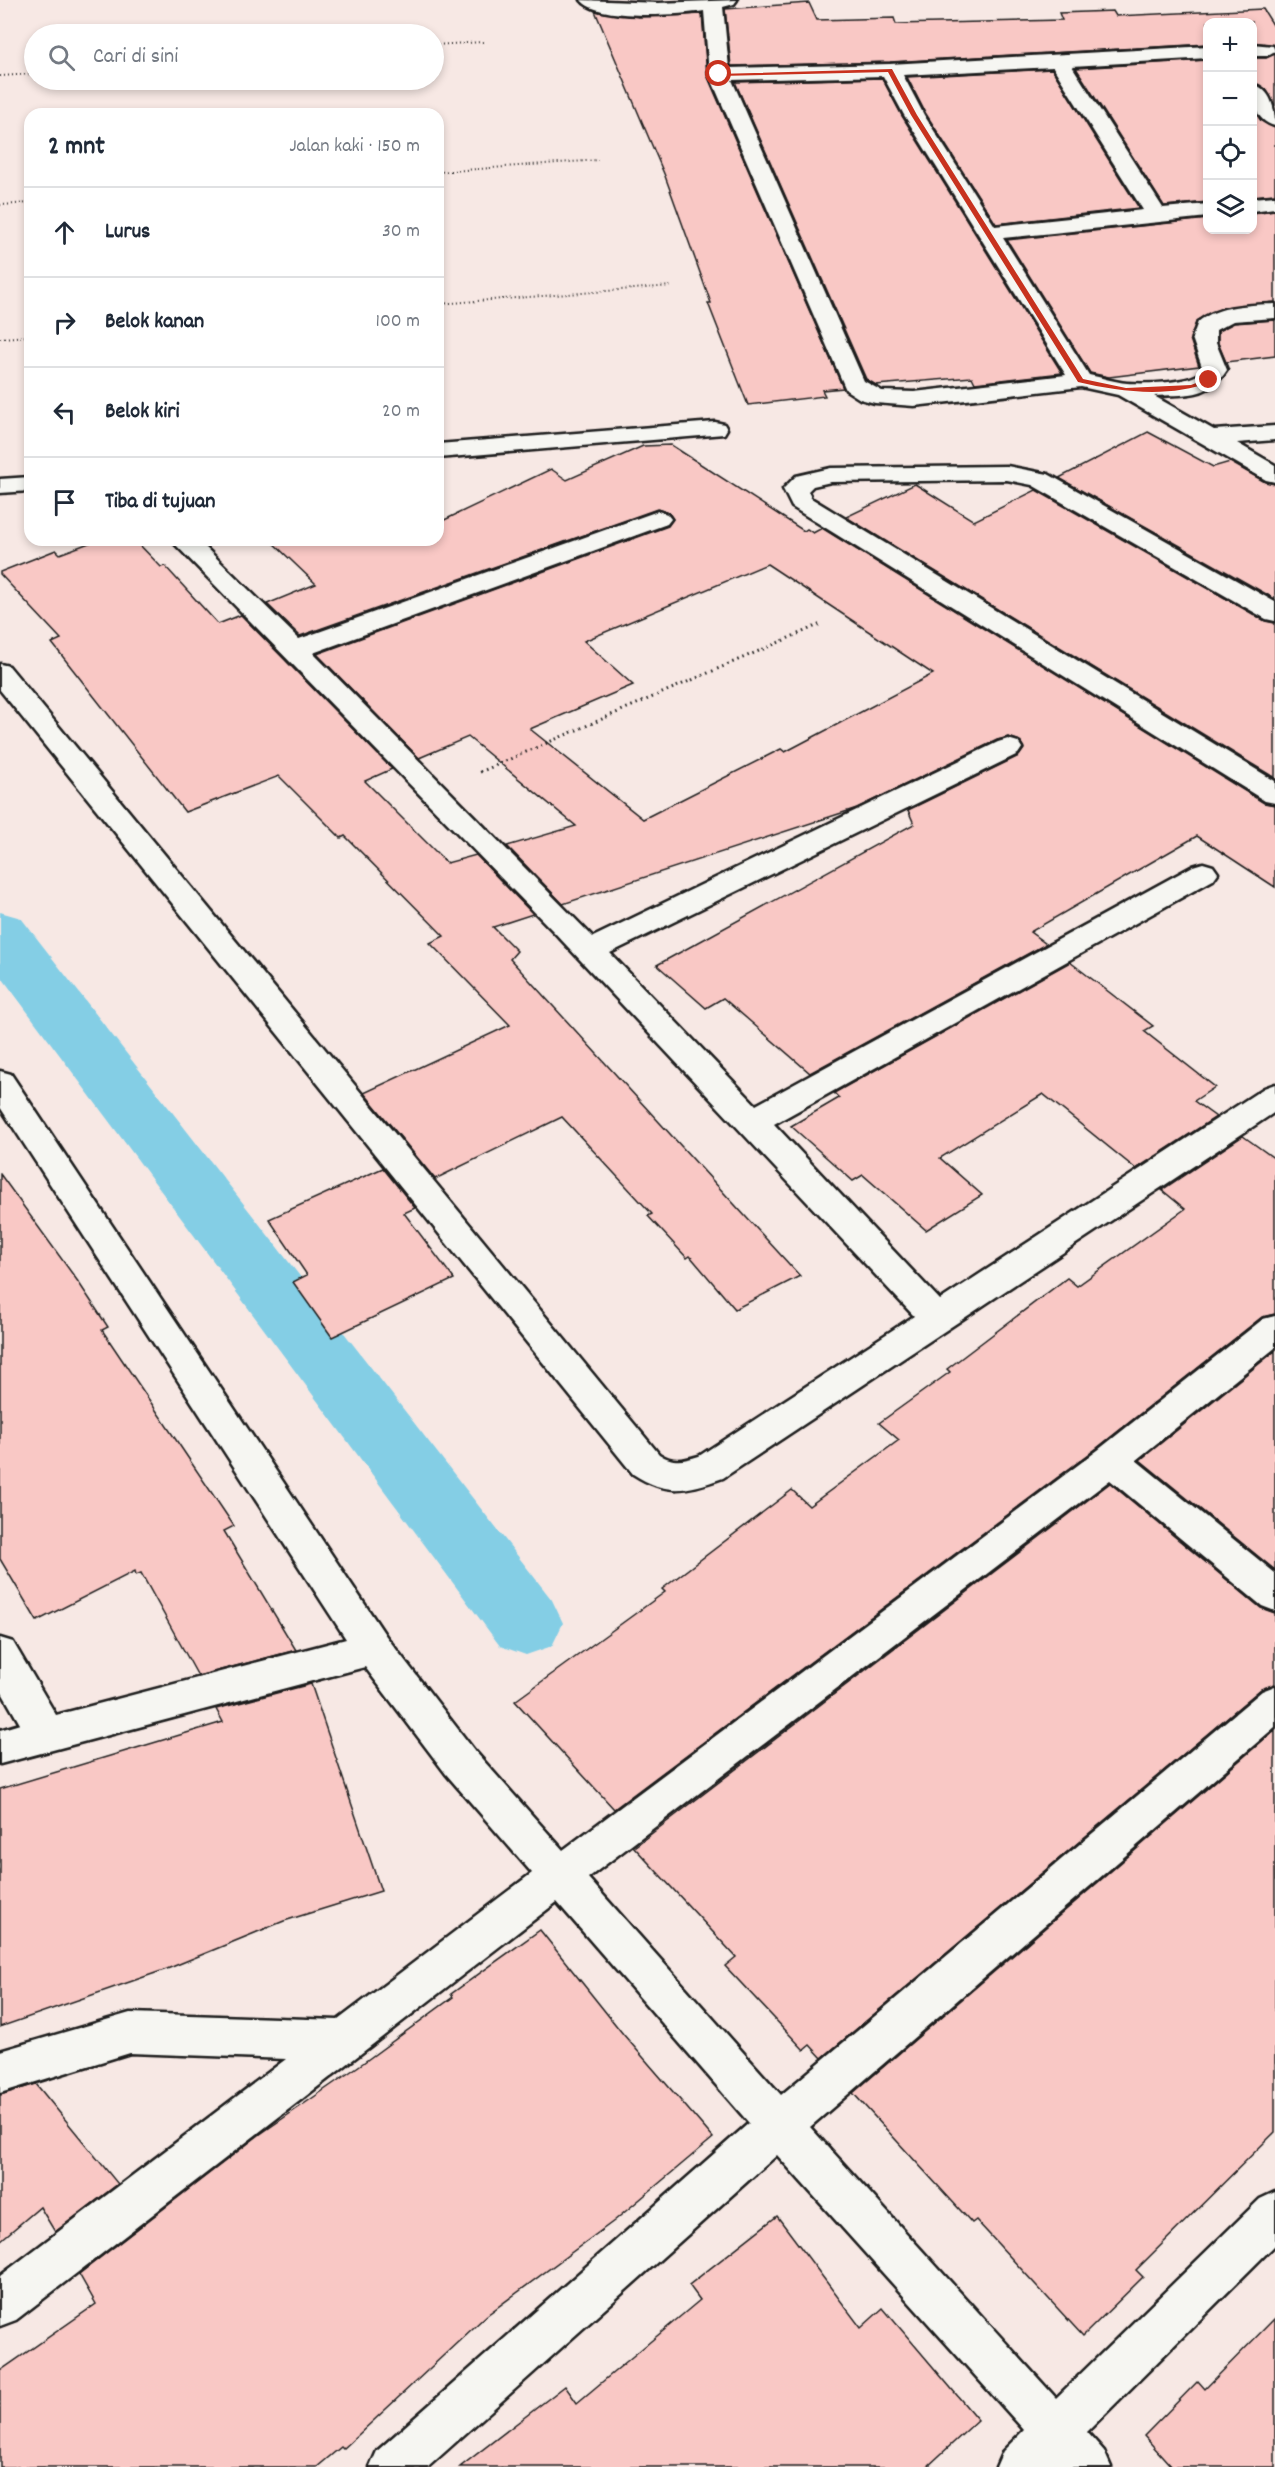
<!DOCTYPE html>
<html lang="id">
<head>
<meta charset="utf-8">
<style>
  :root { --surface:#fff; --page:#f6f6f7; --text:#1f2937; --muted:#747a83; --line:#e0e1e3 }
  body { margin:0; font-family:Dekko,sans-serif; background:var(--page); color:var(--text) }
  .controls { position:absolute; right:18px; top:18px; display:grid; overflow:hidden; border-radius:12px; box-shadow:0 3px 9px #0003 }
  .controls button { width:54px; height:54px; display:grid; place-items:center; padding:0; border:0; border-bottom:2px solid var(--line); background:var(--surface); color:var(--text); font:30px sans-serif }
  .stop { position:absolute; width:18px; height:18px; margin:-14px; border:4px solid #c8321e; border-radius:50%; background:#fff }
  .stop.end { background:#c8321e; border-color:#fff; box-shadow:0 2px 6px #0008 }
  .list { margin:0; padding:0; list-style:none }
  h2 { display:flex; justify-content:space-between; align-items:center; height:78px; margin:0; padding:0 24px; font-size:26px }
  h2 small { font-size:20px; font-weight:400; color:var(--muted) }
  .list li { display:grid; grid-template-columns:39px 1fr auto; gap:18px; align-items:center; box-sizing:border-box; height:90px; padding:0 24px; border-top:2px solid var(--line) }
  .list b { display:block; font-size:22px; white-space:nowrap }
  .list em { font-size:20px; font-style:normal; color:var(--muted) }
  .icon { flex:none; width:33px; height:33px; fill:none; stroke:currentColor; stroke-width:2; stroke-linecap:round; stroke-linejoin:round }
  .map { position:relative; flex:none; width:1275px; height:2467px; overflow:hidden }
  .search { position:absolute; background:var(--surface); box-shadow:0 3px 9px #0003; left:24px; top:24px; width:420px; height:66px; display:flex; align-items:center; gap:15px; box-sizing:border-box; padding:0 21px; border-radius:33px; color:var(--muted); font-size:22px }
  .panel { position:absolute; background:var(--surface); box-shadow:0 3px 9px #0003; left:24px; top:108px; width:420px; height:438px; border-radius:18px }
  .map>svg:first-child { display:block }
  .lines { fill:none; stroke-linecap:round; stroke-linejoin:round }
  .canal { fill:#84cee5; fill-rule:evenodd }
  .building { fill:#f9c8c5; stroke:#1c1c1c; stroke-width:1.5; fill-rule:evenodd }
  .minor-casing { stroke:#1c1c1c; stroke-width:5 }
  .path-far1 { stroke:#1c1c1c; stroke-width:2; stroke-dasharray:1 3; stroke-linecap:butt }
  .path { stroke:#1c1c1c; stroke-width:3; stroke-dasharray:1.5 4; stroke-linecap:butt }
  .minor { fill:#f6f6f2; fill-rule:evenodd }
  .route { fill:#c8321e }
</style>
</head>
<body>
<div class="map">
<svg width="1275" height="2467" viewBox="0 0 1275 2467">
  <rect width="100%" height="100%" fill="#f7e8e4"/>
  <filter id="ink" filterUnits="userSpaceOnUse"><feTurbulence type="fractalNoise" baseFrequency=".0167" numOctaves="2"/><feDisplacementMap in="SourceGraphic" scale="12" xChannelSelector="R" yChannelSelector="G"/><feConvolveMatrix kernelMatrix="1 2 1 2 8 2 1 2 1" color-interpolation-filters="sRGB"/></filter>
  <g filter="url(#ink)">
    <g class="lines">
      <path class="canal" d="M 0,912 L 21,918 L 552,1600 L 563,1623 L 552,1646 L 526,1655 L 500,1646 L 0,975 Z"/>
    </g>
    <g class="building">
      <path d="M 809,3 L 817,20 L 894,18 L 896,24 L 1062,20 L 1059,13 L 1113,11 L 1116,16 L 1263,9 L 1275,28 L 1275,45 L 1252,42 L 1252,22 L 1208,22 L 1208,44 L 890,62 L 731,66 L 725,9 Z"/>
      <path d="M 595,11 L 639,17 L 702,14 L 707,75 L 843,388 L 822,390 L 825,396 L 748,405 L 708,303 L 711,303 L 665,176 Z"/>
      <path d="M 1275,54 L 1275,106 L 1266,89 L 1252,82 L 1252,58 L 1266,58 Z"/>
      <path d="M 1208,60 L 1208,202 L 1164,206 L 1076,68 Z"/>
      <path d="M 1052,69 L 1139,208 L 996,224 L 926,114 L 907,77 Z"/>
      <path d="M 882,78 L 902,116 L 1062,373 L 975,383 L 972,377 L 876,385 L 866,379 L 735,82 Z"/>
      <path d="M 1252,106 L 1261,121 L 1275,128 L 1275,194 L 1252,196 Z"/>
      <path d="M 1275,210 L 1275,302 L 1224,307 L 1197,320 L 1190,339 L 1199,366 L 1109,377 L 1090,373 L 1007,240 L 1208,219 L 1208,230 L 1252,230 L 1252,213 Z"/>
      <path d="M 1275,320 L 1275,356 L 1226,362 L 1218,343 L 1218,331 L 1234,323 Z"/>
      <path d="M 1148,432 L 1213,467 L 1230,462 L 1265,482 L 1275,484 L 1275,599 L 1059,478 Z"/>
      <path d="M 671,445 L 804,531 L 807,529 L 813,533 L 822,528 L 1264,803 L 1275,805 L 1275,887 L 1197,836 L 1030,932 L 1046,944 L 810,1073 L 723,998 L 706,1008 L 657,965 L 914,824 L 908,810 L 1019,756 L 1024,749 L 1020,741 L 1009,737 L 997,740 L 857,808 L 563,904 L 507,846 L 576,826 L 468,737 L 419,758 L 317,654 L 668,526 L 673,519 L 669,513 L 657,509 L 300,636 L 267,604 L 316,584 L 270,540 L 438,540 L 438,523 L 551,469 L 567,480 L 643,446 ZM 767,564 L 933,674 L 785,752 L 781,749 L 643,819 L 530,729 L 633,685 L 584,641 Z"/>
      <path d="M 915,484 L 974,521 L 1036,490 L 1265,621 L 1275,623 L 1275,778 L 846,517 Z"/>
      <path d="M 97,540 L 135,540 L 161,567 L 165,566 L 218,624 L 241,615 L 392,769 L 365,781 L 447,863 L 476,855 L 533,914 L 493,927 L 517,951 L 510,959 L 800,1276 L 735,1309 L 690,1256 L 687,1258 L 648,1216 L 652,1214 L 562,1117 L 435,1179 L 364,1093 L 510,1025 L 430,943 L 444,936 L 345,836 L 341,838 L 279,776 L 185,812 L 52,643 L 61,639 L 0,574 L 0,572 L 56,550 L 60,554 Z"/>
      <path d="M 1070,962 L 1153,1026 L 1144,1031 L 1215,1087 L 1194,1101 L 1216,1117 L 1136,1169 L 1043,1094 L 940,1158 L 982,1195 L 926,1230 L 863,1175 L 853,1181 L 791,1126 L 839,1098 L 834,1093 Z"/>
      <path d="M 1243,1136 L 1275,1159 L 1275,1314 L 1262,1317 L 1097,1448 L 614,1809 L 515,1701 L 665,1592 L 662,1589 L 792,1490 L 809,1506 L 899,1440 L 879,1423 L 950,1372 L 947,1369 L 1067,1278 L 1077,1286 L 1185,1209 L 1162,1190 Z"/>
      <path d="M 383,1168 L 415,1208 L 404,1213 L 454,1279 L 332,1337 L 293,1282 L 307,1275 L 269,1219 Z"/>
      <path d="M 0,1174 L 79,1283 L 108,1327 L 102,1330 L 234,1526 L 224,1531 L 296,1650 L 198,1676 L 141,1573 L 136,1575 L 135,1571 L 37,1621 L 0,1559 Z"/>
      <path d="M 1275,1351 L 1275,1570 L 1140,1460 Z"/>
      <path d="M 1110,1483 L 1261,1608 L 1275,1613 L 1275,1684 L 1261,1689 L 822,2058 L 810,2045 L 804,2050 L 725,1966 L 736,1957 L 634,1847 Z"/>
      <path d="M 311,1684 L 381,1891 L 284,1921 L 167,1969 L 0,2027 L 0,1789 L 223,1722 L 216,1709 Z"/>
      <path d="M 1275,1730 L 1275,2132 L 1136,2270 L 1143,2277 L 1083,2336 L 976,2220 L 972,2223 L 853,2093 Z"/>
      <path d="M 540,1930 L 623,2034 L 713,2138 L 614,2221 L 487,2315 L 343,2449 L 341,2447 L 317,2467 L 0,2467 L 0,2371 L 96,2304 L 79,2274 L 259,2135 L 363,2063 L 453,1997 L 451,1994 Z"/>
      <path d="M 36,2084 L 118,2184 L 55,2232 L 40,2207 L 0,2241 L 0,2095 Z"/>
      <path d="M 777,2216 L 861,2328 L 883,2308 L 978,2420 L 927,2467 L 460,2467 L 565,2386 L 577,2403 L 700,2300 L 689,2285 Z"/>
      <path d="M 1275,2318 L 1275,2467 L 1172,2467 L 1144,2436 L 1198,2381 L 1205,2389 Z"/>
    </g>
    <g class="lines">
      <g class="minor-casing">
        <g id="minor">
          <path d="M 581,0 L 658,3 L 737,0 L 734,4 L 723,7 L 729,68 L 890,64 L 1208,46 L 1208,58 L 1072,66 L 1163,208 L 1208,204 L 1208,217 L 1003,238 L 1089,375 C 1101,377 1114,382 1127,383 C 1143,384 1195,384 1203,370 L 1192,338 L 1198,322 C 1218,305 1250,305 1275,304 L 1275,318 L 1233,321 L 1216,330 L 1216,343 L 1227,370 C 1209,399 1184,394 1154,396 L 1214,430 L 1275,426 L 1275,440 L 1237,443 L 1275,465 L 1275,482 L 1266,480 L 1118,395 L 1081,387 L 914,406 L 875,403 L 860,399 L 846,390 L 709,74 L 704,11 C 680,15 596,21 581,0 ZM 1053,67 L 1143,210 L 995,226 L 924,115 L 903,75 ZM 883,76 L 904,115 L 1066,375 L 914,392 L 882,391 L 864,381 L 732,80 Z"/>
          <path d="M 1252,44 L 1273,46 L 1275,51 L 1266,56 L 1252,56 Z"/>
          <path d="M 1252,84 C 1272,89 1275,110 1275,126 C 1255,121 1252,101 1252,84 Z"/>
          <path d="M 1275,196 L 1275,208 L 1252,211 L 1252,198 Z"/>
          <path d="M 715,422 L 724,424 L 727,429 L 724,434 L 438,458 L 438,444 Z"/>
          <path d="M 1007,466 L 1048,474 L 1275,602 L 1275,621 L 1266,619 L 1032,485 L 1007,480 L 831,482 L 813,486 L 808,491 L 811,498 L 1275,781 L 1275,803 L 1265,801 L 792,507 L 783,489 L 796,476 L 831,468 Z"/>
          <path d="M 30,477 L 30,491 L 0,493 L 0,479 Z"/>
          <path d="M 658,511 L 667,514 L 671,519 L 667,524 L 313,653 L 593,937 L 998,742 L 1008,739 L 1018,742 L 1022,748 L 1018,754 L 610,953 L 756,1105 L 1193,866 L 1203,863 L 1213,866 L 1218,873 L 1213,880 L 774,1124 L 940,1300 L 1264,1088 L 1275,1084 L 1275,1112 L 723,1478 C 687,1491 667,1496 633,1474 L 0,690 L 0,664 L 9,666 L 659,1454 C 673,1463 683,1461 699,1456 L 914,1316 L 554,932 L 171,540 L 198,540 L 299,639 Z"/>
          <path d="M 0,1071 L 11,1074 L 386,1636 L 474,1750 L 563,1850 L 1098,1450 L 1263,1319 L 1275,1316 L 1275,1348 L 1136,1460 L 1275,1573 L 1275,1611 L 1262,1606 L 1110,1480 L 588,1878 L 781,2095 L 1262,1691 L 1275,1686 L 1275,1727 L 810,2127 L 1056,2398 L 1260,2199 L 1275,2192 L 1275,2245 L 1087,2432 L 1104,2451 L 1111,2467 L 1057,2467 L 1055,2465 L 1052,2467 L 996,2467 L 1003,2451 L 1024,2430 L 777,2155 L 428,2467 L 370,2467 L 377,2451 L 749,2123 L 557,1902 L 16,2320 L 0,2326 L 0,2276 L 286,2059 L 130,2053 L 0,2093 L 0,2051 L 130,2013 L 338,2020 L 532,1873 L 446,1774 L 365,1667 L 0,1764 L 0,1730 L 20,1724 L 0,1689 L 0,1638 L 13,1642 L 56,1715 L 346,1639 L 0,1107 Z"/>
        </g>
      </g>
      <g class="path-far1">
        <path d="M 434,45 L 484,42"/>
        <path d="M 0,76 L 34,74"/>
        <path d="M 438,172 L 598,160"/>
        <path d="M 0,205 L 30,203"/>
        <path d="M 438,304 L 672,286"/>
        <path d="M 0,338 L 30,336"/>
      </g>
      <path class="path" d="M 480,772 L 821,624"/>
      <use href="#minor" class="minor"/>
    </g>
  </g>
  <path class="route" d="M 892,69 L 917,115 L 1083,379 L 1126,388 L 1191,385 L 1209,378 L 1211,382 C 1169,398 1121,392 1078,382 L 911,115 L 888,72 L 719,76 L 716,74 Z"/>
</svg>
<div class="controls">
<button>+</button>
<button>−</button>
<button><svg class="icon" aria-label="locate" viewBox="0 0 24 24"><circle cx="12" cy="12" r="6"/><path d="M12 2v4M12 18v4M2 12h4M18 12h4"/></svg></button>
<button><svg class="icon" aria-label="layers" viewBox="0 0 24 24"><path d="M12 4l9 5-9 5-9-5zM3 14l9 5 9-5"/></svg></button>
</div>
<div class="stop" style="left:719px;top:74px"></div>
<div class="stop end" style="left:1209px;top:380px"></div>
<div class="search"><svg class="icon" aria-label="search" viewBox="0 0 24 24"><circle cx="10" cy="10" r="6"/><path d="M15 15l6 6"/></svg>Cari di sini</div>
<section class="panel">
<h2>2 mnt<small>Jalan kaki · 150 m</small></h2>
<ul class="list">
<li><svg class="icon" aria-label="ahead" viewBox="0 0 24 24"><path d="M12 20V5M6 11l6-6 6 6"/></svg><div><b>Lurus</b></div><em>30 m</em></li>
<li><svg class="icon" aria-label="right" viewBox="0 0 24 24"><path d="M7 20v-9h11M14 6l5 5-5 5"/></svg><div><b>Belok kanan</b></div><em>100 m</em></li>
<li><svg class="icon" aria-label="left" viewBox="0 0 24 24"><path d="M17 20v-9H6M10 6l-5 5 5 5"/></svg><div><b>Belok kiri</b></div><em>20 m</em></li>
<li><svg class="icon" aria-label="arrive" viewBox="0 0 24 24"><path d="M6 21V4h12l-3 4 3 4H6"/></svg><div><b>Tiba di tujuan</b></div></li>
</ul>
</section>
</div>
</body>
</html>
